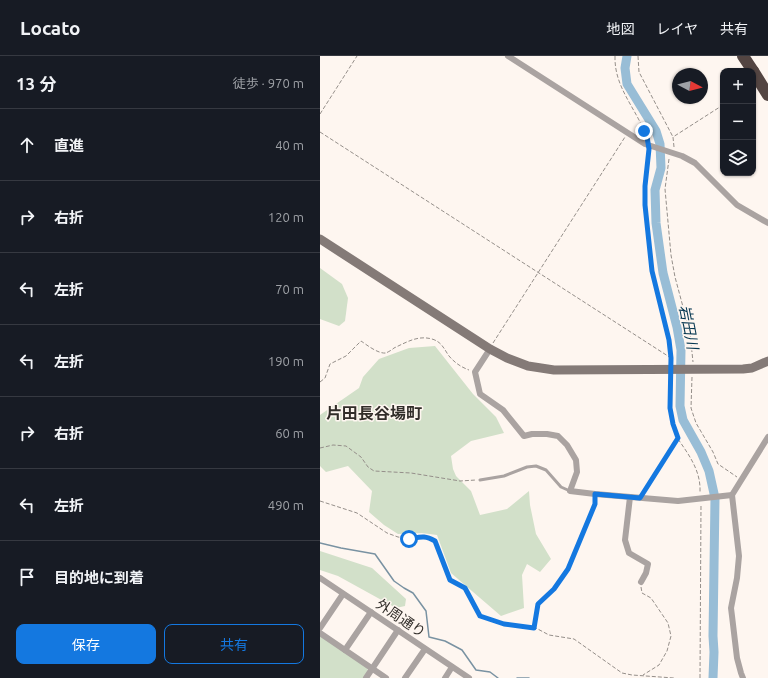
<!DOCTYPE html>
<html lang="ja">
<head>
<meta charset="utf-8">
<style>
  :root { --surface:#171b24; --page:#242831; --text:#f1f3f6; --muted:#9ea1a6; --line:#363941; --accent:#1478e0 }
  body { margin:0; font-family:Ubuntu,"Noto Sans JP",sans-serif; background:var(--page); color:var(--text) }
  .controls { position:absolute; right:12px; top:12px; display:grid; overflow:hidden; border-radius:8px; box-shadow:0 1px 3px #0004 }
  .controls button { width:36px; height:36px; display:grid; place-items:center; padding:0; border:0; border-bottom:1px solid var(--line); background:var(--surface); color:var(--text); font:20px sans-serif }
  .compass { position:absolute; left:352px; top:12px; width:36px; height:36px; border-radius:50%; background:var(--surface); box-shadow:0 1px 3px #0004; rotate:97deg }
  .stop { position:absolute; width:12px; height:12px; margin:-9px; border:3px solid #1478e0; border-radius:50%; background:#fff }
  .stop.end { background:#1478e0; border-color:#fff; box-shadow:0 1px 4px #0008 }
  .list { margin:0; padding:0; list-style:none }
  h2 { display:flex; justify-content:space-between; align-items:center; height:52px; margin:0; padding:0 16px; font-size:17px }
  h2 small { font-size:13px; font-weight:400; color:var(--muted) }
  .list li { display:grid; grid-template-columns:26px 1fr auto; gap:12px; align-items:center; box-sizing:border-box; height:72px; padding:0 16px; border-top:1px solid var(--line) }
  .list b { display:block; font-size:15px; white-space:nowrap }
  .list em { font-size:13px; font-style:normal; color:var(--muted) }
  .actions { display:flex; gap:8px; padding:12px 16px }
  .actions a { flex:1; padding:9px 0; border:1px solid var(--accent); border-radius:8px; text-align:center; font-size:14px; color:var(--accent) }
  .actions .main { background:var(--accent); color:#fff }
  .icon { flex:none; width:22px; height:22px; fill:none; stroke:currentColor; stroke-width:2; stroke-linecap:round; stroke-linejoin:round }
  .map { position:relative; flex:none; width:448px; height:622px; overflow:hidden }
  header { display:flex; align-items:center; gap:24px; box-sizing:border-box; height:56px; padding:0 20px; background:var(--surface); border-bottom:1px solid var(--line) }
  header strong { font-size:19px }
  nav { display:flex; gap:22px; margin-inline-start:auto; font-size:14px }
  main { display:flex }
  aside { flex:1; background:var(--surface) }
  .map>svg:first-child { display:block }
  .green { fill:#d2e0c9 }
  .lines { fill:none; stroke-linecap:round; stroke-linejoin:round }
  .stream { stroke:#7992a2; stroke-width:1.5 }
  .river { stroke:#98bdd6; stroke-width:9 }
  .path { stroke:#958f8a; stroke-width:1; stroke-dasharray:4 2; stroke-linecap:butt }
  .lane { stroke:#aaa3a1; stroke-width:3 }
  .street { stroke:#aaa3a1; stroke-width:6 }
  .secondary { stroke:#847a77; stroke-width:9 }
  .highway { stroke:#534542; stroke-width:12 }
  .route { stroke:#1478e0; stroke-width:5 }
  .labels { text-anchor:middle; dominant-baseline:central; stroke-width:3; stroke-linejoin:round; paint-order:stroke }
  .street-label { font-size:14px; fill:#312d29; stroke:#fef6f0 }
  .water-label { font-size:15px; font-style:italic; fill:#073852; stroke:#fef6f0 }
  .quarter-label { font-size:16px; font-weight:bold; fill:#312d29; stroke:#fef6f0 }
</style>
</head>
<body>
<header>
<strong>Locato</strong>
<nav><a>地図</a><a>レイヤ</a><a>共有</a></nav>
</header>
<main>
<aside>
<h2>13 分<small>徒歩 · 970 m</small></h2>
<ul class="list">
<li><svg class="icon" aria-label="ahead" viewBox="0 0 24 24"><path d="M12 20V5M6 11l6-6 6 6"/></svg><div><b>直進</b></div><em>40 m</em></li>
<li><svg class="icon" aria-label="right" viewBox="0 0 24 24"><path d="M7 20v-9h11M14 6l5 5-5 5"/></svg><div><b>右折</b></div><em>120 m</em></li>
<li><svg class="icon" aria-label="left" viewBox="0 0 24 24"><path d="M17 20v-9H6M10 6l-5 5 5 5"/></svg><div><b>左折</b></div><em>70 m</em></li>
<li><svg class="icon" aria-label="left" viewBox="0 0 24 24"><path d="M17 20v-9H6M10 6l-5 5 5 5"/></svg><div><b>左折</b></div><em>190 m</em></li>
<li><svg class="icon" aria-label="right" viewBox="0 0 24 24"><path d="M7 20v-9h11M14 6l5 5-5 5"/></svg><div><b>右折</b></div><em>60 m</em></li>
<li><svg class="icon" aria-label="left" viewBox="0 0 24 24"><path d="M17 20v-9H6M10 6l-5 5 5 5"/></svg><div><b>左折</b></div><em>490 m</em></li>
<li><svg class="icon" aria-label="arrive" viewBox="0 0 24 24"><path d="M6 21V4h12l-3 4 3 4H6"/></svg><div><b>目的地に到着</b></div></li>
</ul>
<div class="actions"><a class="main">保存</a><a>共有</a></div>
</aside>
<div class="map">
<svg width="448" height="622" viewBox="0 0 448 622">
  <rect width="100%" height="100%" fill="#fef6f0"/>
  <g class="green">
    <path d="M 0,212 L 22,228 L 28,242 L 25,265 L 19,270 L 0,263 Z"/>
    <path d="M 115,290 L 153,338 L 176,361 L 184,377 L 151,385 L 131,400 L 133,413 L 136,420 L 151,435 L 160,459 L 187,453 L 209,435 L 210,449 L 216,478 L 231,503 L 220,516 L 207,508 L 202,519 L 204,552 L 181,560 L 131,517 L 117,479 L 102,477 L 78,478 L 64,469 L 49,456 L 52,435 L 28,410 L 6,416 L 0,410 L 0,359 L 39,332 L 43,321 L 59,303 L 89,292 Z"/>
    <path d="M 0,495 L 52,512 L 86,543 L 85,550 L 76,552 L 18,520 L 0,514 Z"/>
    <path d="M 0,580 L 47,611 L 48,615 L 43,622 L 0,622 Z"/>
  </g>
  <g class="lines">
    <g class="stream">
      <path d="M 0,487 L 21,492 L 55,498 L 74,525 L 84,532 L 93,537 L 106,555 L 109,581 L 125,585 L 142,594 L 156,614 L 170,616 L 178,622"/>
      <path d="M 197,622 L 209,622"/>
    </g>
    <path class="river" d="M 307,0 L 305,12 L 307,28 L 336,75 L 340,88 L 341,112 L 335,134 L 336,167 L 343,217 L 357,271 L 361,294 L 360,350 L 363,364 L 381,396 L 389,415 L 395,442 L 393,580 L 394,596 L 393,622"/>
    <g class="path">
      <path d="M 295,0 C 294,32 317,53 327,82"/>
      <path d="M 318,0 L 319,16 L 353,81"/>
      <path d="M 0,58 L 37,0"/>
      <path d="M 0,76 L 351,302 L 350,306"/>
      <path d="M 354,91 L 353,81 L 403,49"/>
      <path d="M 329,95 C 328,107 325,119 325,131 C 324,156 328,189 332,214 C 337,243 350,271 351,301"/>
      <path d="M 349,103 L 345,133 L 351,199 L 355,221 L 370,277 L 373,306"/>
      <path d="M 173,287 L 305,81"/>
      <path d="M 372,321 L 371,352 L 376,367 L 393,396 L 398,408 L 417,421"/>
      <path d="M 0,326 L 5,322 L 10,308 L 26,300 L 41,285 C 47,289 58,298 66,297 C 68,296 72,294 74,292 C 87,286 98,279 112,283 C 122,286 124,293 129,300 C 135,307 141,311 149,314"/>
      <path d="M 358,383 C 369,399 381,415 380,436"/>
      <path d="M 0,392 L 13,389 L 26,390 L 41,401 L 48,411 L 54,415 L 91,417 L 140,425 L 156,424"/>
      <path d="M 323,437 L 358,382 L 351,360 L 350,321"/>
      <path d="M 0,445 L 37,457 L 67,477 L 78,481 L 89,483 L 100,480 L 107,481 L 115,485 L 130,524 L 145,532 L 161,560 L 184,568 L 214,571 L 229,579 L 254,583 L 302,617 L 312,619 L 354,622"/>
      <path d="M 321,531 L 322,537 L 331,542 L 348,567 L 351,580 L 347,595 L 339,609 L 323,619"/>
      <path d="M 214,571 L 218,548 L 234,533 L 245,517"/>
      <path d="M 380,622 L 381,448"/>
    </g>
    <g class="lane">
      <path d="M 160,424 L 184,420 L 207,411 L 216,410 L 226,414 L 241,431 L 250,435"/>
      <path d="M 248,513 L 275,448 L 275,439"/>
    </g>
    <g class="street">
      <path d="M 188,0 L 325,88 L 362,100 L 375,107 L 417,149 L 448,167"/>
      <path d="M 170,293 L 155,316 L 160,338 L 183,354 L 204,380 L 212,378 L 227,378 L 238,380 L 247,389 L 256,404 L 257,416 L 250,435 L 275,438 L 358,445 L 412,439"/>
      <path d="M 310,441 L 305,484 L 309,497 L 328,508 L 326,517 L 321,526"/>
      <path d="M 0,522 L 149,622"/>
      <path d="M 0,572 L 23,538"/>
      <path d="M 0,577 L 66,622"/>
      <path d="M 25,594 L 51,556"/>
      <path d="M 46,622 L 78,574"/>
      <path d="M 85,622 L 105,593"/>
      <path d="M 125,622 L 132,611"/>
      <path d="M 423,622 L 421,617 L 417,602 L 412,560 L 411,552 L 417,522 L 419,500 L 412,439 L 448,381"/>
    </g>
    <path class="secondary" d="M 0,183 L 170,293 L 187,302 L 208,310 L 234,314 L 423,313 L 432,312 L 448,305"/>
    <g class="highway">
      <path d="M 423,0 L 433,15"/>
      <path d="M 433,15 L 448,39"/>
    </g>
  </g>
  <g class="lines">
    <path class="route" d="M 89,483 C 101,481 104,479 115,485 L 130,524 L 145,532 L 160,560 L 184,568 L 214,572 L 218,548 L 234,533 L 248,513 L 275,448 L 275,438 L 320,442 L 358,382 L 353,368 L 350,352 L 351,302 L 349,284 L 332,215 L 325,149 L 325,130 L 329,93 L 327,81 L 324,75"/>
  </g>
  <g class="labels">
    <g class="street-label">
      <text transform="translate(81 562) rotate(34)">外周通り</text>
    </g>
    <g class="water-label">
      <text transform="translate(369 271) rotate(79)">岩田川</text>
    </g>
    <g class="quarter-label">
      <text x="54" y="357">片田長谷場町</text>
    </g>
  </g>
</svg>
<div class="controls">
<button>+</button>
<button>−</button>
<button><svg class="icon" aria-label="layers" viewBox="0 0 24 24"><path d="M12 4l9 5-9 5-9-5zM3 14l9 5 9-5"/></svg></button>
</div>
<svg class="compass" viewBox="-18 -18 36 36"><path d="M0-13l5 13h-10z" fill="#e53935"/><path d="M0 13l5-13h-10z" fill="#9ea1a6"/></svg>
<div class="stop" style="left:89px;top:483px"></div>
<div class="stop end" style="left:324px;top:75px"></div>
</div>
</main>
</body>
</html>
